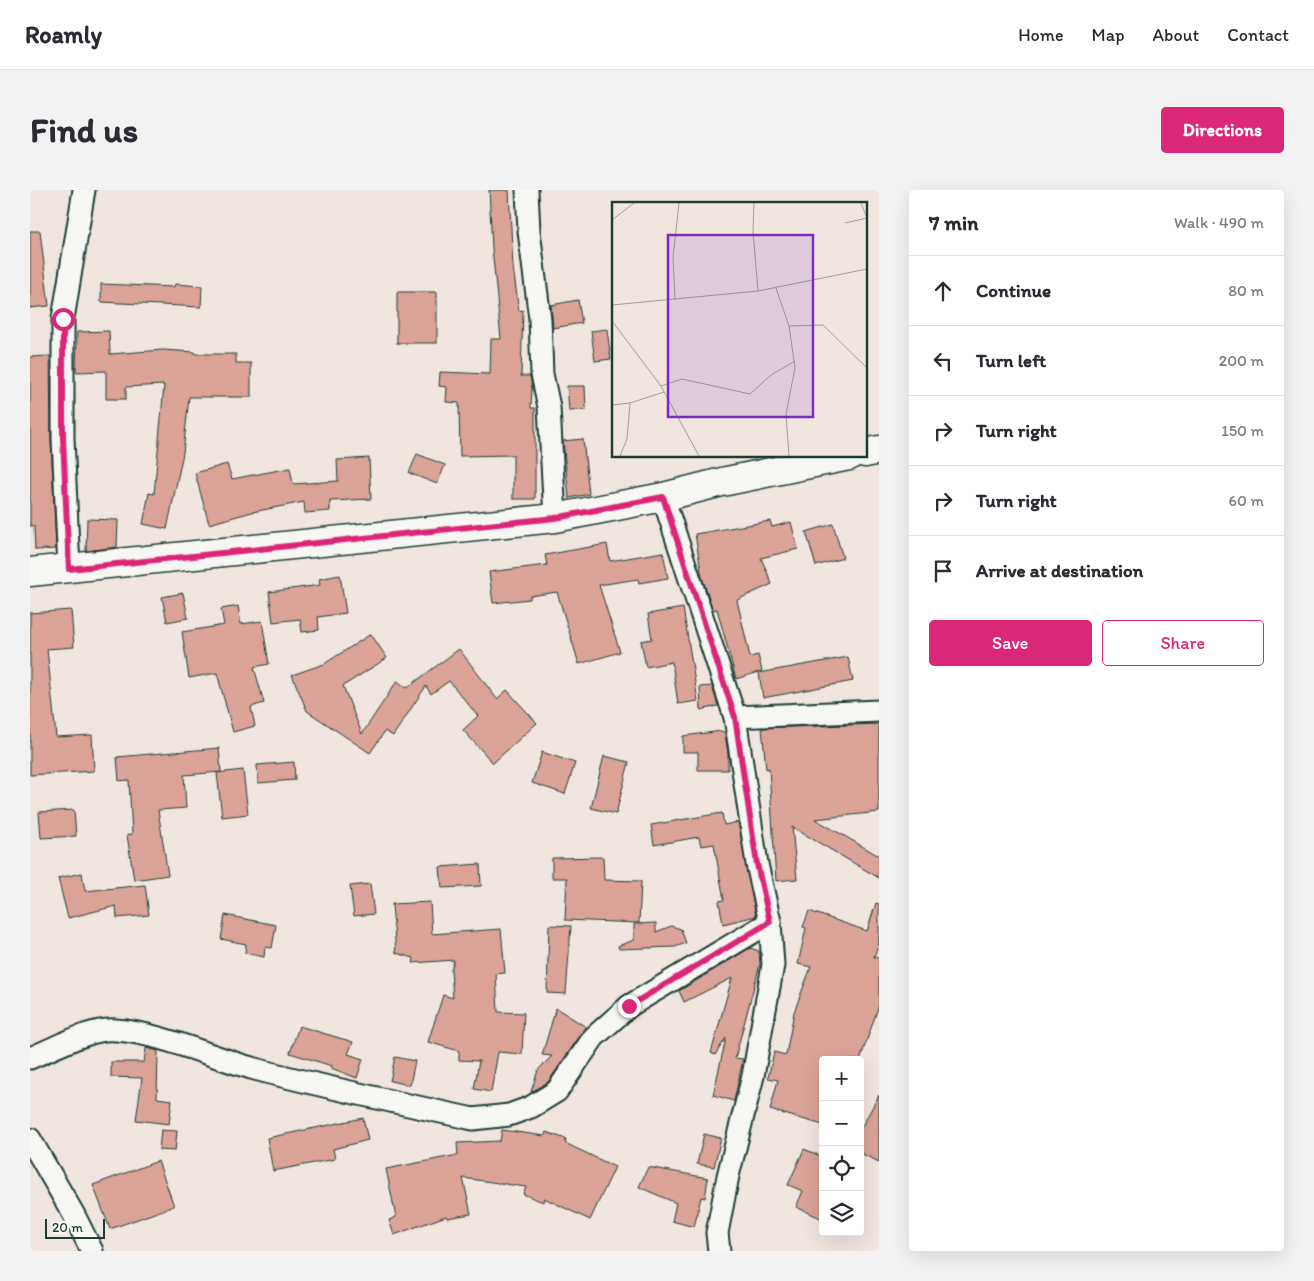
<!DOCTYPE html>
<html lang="en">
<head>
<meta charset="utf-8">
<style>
  :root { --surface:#fff; --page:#f2f2f3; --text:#2b2b33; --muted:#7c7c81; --line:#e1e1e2; --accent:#db2777 }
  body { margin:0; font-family:Itim,sans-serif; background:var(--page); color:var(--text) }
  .controls { position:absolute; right:15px; bottom:15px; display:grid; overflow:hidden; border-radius:5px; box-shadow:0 5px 20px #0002 }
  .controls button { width:45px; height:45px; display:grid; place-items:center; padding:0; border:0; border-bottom:1px solid var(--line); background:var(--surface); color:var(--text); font:25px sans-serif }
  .scale { position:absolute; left:15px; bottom:12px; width:60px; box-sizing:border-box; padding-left:5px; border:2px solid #1f3d34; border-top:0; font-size:14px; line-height:18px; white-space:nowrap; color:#1f3d34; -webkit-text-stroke:4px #f6f6f2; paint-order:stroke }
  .stop { position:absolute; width:15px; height:15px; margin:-11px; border:4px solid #db2777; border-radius:50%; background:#fff }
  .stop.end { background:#db2777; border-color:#fff; box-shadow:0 1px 5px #0008 }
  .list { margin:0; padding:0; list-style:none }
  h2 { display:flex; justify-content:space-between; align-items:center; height:65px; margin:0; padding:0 20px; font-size:21px }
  h2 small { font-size:16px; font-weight:400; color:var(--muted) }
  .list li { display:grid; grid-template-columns:32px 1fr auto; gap:15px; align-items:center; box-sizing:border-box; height:70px; padding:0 20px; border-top:1px solid var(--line) }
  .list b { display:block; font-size:19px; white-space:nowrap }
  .list em { font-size:16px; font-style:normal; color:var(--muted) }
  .actions { display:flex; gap:10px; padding:15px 20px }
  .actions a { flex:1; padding:11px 0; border:1px solid var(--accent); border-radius:5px; text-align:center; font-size:18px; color:var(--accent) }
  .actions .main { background:var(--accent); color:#fff }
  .icon { flex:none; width:28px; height:28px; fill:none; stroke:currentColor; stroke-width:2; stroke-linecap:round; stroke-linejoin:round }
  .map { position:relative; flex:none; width:849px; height:1061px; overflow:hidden; border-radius:5px }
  header { display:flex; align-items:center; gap:30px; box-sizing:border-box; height:70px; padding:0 25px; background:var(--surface); border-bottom:1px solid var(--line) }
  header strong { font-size:24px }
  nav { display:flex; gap:28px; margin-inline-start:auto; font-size:18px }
  .intro { display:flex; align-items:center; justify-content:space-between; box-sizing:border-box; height:120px; padding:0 30px }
  h1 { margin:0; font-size:35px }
  .button { padding:12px 22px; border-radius:5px; background:var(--accent); color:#fff; font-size:18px; font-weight:700 }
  main { display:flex; gap:30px; padding:0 30px }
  aside { flex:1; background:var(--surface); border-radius:5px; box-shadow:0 5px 20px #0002 }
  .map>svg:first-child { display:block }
  .building { fill:#dba297; stroke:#1f3d34 }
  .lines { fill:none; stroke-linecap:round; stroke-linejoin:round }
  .street-casing { stroke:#1f3d34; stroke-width:25 }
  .secondary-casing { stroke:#1f3d34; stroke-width:31 }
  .street { stroke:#f6f6f2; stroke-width:21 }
  .secondary { stroke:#f6f6f2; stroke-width:28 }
  .route { stroke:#db2777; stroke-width:6 }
  .inset-road { fill:none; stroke:#9da29b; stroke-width:1 }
  .view { fill:#7b2cbf; fill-opacity:0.15; stroke:#7b2cbf; stroke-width:2.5 }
  .inset-edge { fill:none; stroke:#1f3d34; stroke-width:2.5 }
</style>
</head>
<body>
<header>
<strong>Roamly</strong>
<nav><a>Home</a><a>Map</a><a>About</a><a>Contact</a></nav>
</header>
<div class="intro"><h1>Find us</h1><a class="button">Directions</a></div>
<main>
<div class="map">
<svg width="849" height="1061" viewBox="0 0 849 1061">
  <rect width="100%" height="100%" fill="#f1e5e0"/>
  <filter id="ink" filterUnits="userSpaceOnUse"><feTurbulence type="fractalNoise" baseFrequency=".02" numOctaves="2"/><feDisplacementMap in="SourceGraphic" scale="10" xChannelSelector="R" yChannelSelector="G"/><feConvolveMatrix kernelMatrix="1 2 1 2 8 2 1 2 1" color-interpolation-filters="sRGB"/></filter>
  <g filter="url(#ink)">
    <g class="building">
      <path d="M 459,0 L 479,0 L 483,77 L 489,121 L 493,120 L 491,186 L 500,186 L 502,198 L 501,218 L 505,218 L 505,309 L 483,309 L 483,265 L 430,266 L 429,213 L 416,212 L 417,197 L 409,196 L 410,182 L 460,184 L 461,149 L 471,149 L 462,58 Z"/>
      <path d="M 0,41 L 10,41 L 19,116 L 0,118 Z"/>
      <path d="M 71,94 L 144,97 L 145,94 L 172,96 L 171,117 L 71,112 Z"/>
      <rect x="367" y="102" width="40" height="51"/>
      <path d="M 548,110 L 552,133 L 523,138 L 521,115 Z"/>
      <path d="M 577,139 L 581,169 L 565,171 L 561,141 Z"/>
      <path d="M 79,141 L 80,164 L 133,160 L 165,162 L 165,164 L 206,164 L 206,173 L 221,173 L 221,207 L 159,207 L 153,263 L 137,339 L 113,334 L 119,303 L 124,304 L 134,195 L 96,197 L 96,209 L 76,209 L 76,181 L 46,182 L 47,142 Z"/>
      <path d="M 20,166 L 21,249 L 26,359 L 5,360 L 4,336 L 0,336 L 0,167 Z"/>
      <path d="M 537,196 L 555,196 L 556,220 L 539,221 Z"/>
      <path d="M 553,249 L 559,304 L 539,308 L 533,251 Z"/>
      <path d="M 387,264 L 415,275 L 407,294 L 379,283 Z"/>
      <path d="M 339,268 L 341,309 L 300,311 L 300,321 L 275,323 L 274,312 L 222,322 L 179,334 L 165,283 L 197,274 L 202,289 L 260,278 L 263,294 L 308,291 L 307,270 Z"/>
      <path d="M 57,329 L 88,330 L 87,357 L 56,361 Z"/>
      <path d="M 740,331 L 742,337 L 761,332 L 768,359 L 731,368 L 742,394 L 707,410 L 720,467 L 728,465 L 732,481 L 706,489 L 687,419 L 683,420 L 672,387 L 665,344 Z"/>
      <path d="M 803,334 L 813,368 L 786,376 L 776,342 Z"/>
      <path d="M 577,354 L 580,371 L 633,362 L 638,388 L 609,393 L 608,389 L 569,395 L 590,462 L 549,474 L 527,402 L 500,406 L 500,409 L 463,413 L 459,382 L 517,375 L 515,365 Z"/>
      <path d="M 310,385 L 316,423 L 288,427 L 289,440 L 272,442 L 270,429 L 243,432 L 239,402 L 290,395 L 289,389 Z"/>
      <path d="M 153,403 L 158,428 L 137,432 L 132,407 Z"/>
      <path d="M 208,416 L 211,434 L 232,431 L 239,474 L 224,477 L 234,513 L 221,517 L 225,536 L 203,542 L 187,483 L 159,488 L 152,442 L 194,435 L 191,419 Z"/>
      <path d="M 653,418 L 668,511 L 648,514 L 642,472 L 616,477 L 611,451 L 622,449 L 618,424 Z"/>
      <path d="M 41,420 L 44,457 L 17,459 L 26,547 L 62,545 L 64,581 L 0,585 L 0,423 Z"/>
      <path d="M 341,444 L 357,468 L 313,496 L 332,544 L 367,491 L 377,498 L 429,459 L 467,509 L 477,500 L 507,533 L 463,573 L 433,540 L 448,526 L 419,491 L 401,504 L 396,496 L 363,546 L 355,541 L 340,563 L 277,521 L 262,485 L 294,474 Z"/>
      <path d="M 818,467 L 823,491 L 733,508 L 729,483 Z"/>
      <path d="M 682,496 L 688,516 L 671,520 L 670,497 Z"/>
      <path d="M 849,534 L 849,622 L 785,629 L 849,666 L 849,688 L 762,637 L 767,689 L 746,691 L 739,578 L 736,579 L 732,538 Z"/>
      <path d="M 692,541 L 695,543 L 698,564 L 698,580 L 668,580 L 668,562 L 653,562 L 653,546 Z"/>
      <path d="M 189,558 L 191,582 L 154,585 L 156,618 L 128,620 L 138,685 L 104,690 L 97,645 L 102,644 L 99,590 L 89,591 L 87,567 Z"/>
      <path d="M 512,562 L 545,573 L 535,604 L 502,593 Z"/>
      <path d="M 574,566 L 599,572 L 586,624 L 561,618 Z"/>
      <path d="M 264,572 L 265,590 L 228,593 L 227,575 Z"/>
      <path d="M 213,580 L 218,624 L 192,627 L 187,583 Z"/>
      <path d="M 44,620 L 46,646 L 11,648 L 9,622 Z"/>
      <path d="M 692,623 L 694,635 L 708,632 L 726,726 L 693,734 L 689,711 L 694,710 L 684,654 L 671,656 L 669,647 L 624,655 L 621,635 Z"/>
      <path d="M 573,667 L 574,690 L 611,691 L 609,733 L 535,730 L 537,688 L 522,688 L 522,668 Z"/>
      <path d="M 450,674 L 451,696 L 412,698 L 410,677 Z"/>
      <path d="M 52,683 L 55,701 L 115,695 L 119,725 L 87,728 L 86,716 L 38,728 L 28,688 Z"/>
      <path d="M 340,694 L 344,724 L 324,726 L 320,696 Z"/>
      <path d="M 400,712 L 402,744 L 471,739 L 475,783 L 466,784 L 468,822 L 494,823 L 492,864 L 468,862 L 461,902 L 444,899 L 449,871 L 429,870 L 429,861 L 398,852 L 413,805 L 423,808 L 421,780 L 424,770 L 383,773 L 384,768 L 366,763 L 362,714 Z"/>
      <path d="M 846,713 L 849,714 L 849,753 L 844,767 L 849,768 L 849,815 L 830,870 L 793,870 L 793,935 L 740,920 L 748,890 L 738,888 L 744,862 L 756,865 L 764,822 L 781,777 L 768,774 L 776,738 L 773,737 L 779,721 L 837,741 Z"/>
      <path d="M 195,725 L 246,735 L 242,758 L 235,757 L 234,767 L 215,763 L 216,754 L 191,749 Z"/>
      <path d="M 626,733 L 626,742 L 641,736 L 651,739 L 656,753 L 645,757 L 589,759 L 588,756 L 604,750 L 604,734 Z"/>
      <path d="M 519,735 L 541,736 L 536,804 L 517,803 Z"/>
      <path d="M 720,758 L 729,761 L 730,774 L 705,868 L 713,869 L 704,911 L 683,905 L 696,848 L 685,865 L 681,863 L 702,788 L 654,812 L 649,801 Z"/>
      <path d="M 526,818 L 556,837 L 518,892 L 501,902 L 508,880 L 522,866 L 512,865 Z"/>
      <path d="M 269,836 L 323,852 L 318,864 L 333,869 L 327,888 L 301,878 L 302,876 L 260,863 Z"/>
      <path d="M 116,858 L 128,861 L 127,908 L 142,910 L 139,934 L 106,930 L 112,888 L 81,887 L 81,872 L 114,872 Z"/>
      <path d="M 365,867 L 385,871 L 380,895 L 360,891 Z"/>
      <path d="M 849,905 L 849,972 L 830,963 L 830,940 Z"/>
      <path d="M 333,928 L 338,950 L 303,959 L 305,969 L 243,981 L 237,948 Z"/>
      <path d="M 131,940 L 147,941 L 145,961 L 129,960 Z"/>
      <path d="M 472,940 L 515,946 L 516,942 L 536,949 L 535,953 L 585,977 L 560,1030 L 514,1008 L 513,1012 L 493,1004 L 496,997 L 433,988 L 441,1024 L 417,1028 L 416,1026 L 364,1045 L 359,1030 L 366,1027 L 356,979 L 428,965 L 427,953 L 470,951 Z"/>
      <path d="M 674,944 L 691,948 L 684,977 L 667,974 Z"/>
      <path d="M 774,959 L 793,967 L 793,1029 L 766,1017 L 773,1001 L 758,995 Z"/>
      <path d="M 128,971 L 144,1016 L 80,1039 L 63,995 Z"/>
      <path d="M 618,977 L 678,988 L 675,1008 L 671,1007 L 664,1037 L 642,1031 L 646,1013 L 609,997 Z"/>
    </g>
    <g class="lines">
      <g class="street-casing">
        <g id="street">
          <path d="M 497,0 L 499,41 L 510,129 L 512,184 L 519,217 L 525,328"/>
          <path d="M 633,307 L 705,527 L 727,674 L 740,732 L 743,775 L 723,886 L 698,986 L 687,1043 L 689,1061"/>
          <path d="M 39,379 L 33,248 L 33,129 L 54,0"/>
          <path d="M 705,527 L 849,521"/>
          <path d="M 0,868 C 23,859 62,837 86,840 C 130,843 181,867 225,879 C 297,898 370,913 443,929 L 479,925 L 501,917 L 527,901 L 564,847 L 599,816 L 740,732"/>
          <path d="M 0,949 L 44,1025 L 62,1061"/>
        </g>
      </g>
      <g class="secondary-casing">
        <g id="secondary">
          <path d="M 835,263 L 849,260"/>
          <path d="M 0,382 L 525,328 L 633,307 L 692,292 L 819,266"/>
        </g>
      </g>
      <use href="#street" class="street"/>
      <use href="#secondary" class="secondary"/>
    </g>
  </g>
  <g class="lines" filter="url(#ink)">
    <path class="route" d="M 33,129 L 33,248 L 39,379 L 525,328 L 633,307 L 705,527 L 727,674 L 740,732 L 599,816"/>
  </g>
  <g transform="translate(582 12)">
    <rect width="255" height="255" fill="#f1e5e0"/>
    <path class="inset-road" d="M 142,1 L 141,29 L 146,89M 0,18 L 22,1M 233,21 L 255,16 L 249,1M 164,86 L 177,124 L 183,166 L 174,212 L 177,254M 63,98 L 61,55 L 67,1M 0,103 L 146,89 L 255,67M 0,119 L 49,184 L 87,254M 177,124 L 211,123 L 255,166M 49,184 L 70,177 L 138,192 L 159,173 L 183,159M 0,203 L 18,201 L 52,190M 8,254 L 15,237 L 18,201"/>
    <path class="view" d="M 56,33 L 201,33 L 201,215 L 56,215 Z"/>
    <rect width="255" height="255" class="inset-edge"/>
  </g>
</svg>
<div class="controls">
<button>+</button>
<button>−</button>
<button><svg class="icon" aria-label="locate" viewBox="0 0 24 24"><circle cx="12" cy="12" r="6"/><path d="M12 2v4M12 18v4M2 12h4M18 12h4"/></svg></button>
<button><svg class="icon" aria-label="layers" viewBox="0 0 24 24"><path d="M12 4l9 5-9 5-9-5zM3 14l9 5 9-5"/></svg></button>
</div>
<div class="scale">20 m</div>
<div class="stop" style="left:33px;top:129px"></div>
<div class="stop end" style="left:599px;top:816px"></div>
</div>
<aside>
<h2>7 min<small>Walk · 490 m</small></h2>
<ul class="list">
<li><svg class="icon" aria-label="ahead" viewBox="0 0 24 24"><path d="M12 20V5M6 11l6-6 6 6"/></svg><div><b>Continue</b></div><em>80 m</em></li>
<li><svg class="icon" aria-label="left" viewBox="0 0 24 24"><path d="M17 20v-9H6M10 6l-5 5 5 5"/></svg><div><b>Turn left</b></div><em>200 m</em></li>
<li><svg class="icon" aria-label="right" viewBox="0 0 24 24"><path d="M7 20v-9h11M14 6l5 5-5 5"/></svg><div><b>Turn right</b></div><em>150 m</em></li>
<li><svg class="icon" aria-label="right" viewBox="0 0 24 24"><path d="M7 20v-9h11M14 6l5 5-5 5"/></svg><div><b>Turn right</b></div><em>60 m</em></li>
<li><svg class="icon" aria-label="arrive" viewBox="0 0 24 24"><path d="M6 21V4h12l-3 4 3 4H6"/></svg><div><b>Arrive at destination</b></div></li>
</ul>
<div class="actions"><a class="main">Save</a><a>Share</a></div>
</aside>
</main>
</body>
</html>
